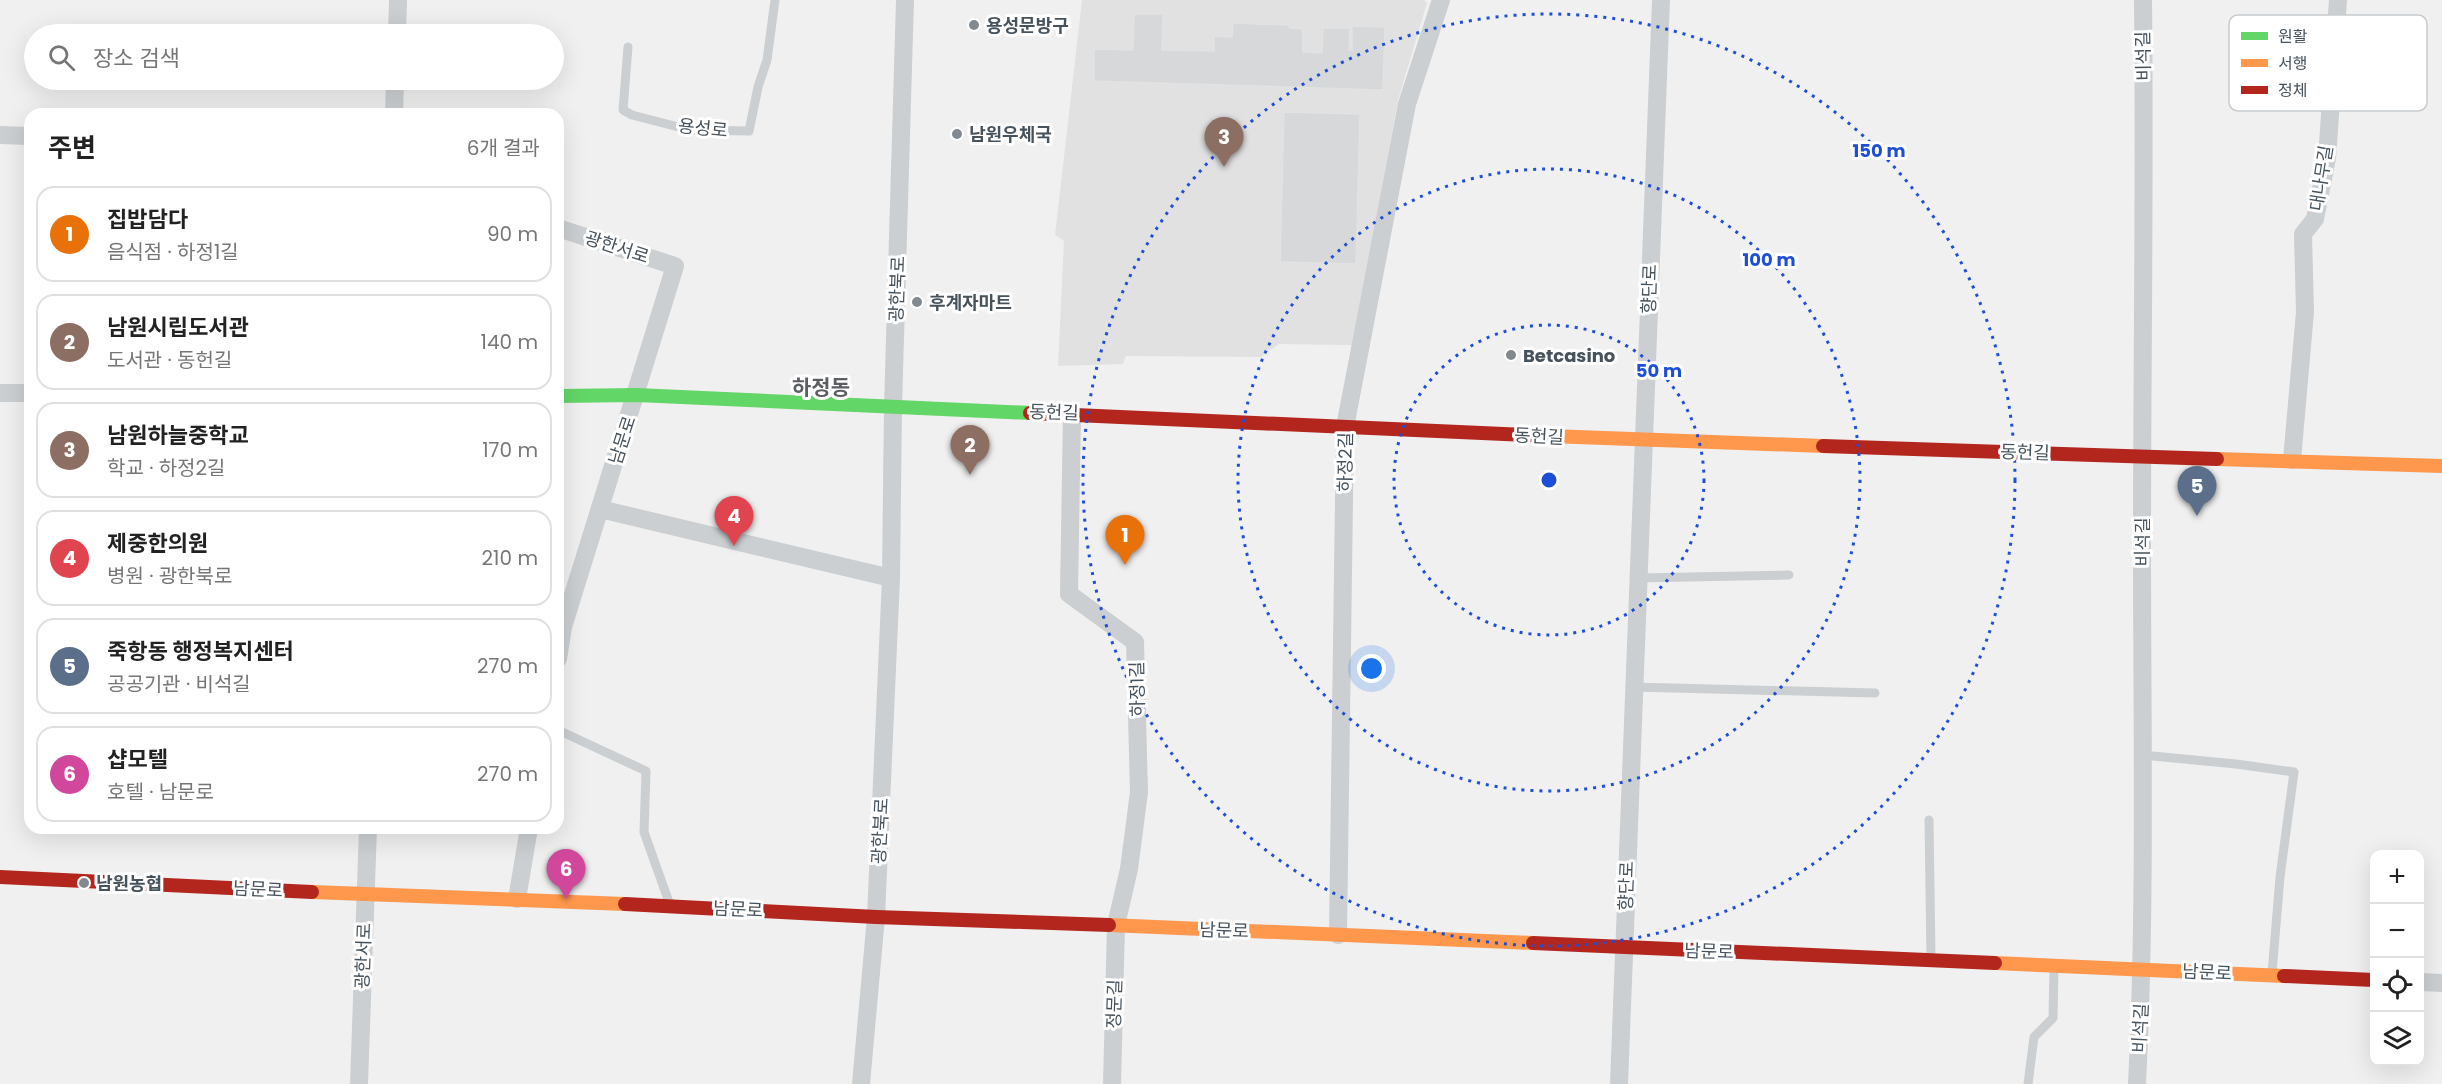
<!DOCTYPE html>
<html lang="ko">
<head>
<meta charset="utf-8">
<style>
  :root { --surface:#fff; --page:#f2f2f2; --text:#222; --muted:#767676; --line:#e0e0e0; --accent:#828a90 }
  body { margin:0; font-family:Poppins,"Noto Sans KR",sans-serif; background:var(--page); color:var(--text) }
  .controls { position:absolute; right:18px; bottom:18px; display:grid; overflow:hidden; border-radius:12px; box-shadow:0 6px 24px #0002 }
  .controls button { width:54px; height:54px; display:grid; place-items:center; padding:0; border:0; border-bottom:2px solid var(--line); background:var(--surface); color:var(--text); font:30px sans-serif }
  .you { position:absolute; left:1372px; top:669px; width:21px; height:21px; margin:-15px; border:4px solid #fff; border-radius:50%; background:#1a73e8; box-shadow:0 0 0 9px #1a73e833 }
  .badge { display:grid; place-items:center; width:39px; height:39px; border-radius:50%; background:var(--accent); color:#fff; font-size:20px; font-weight:700 }
  .pin { position:absolute; translate:-50% -50px; filter:drop-shadow(0 2px 3px #0008) }
  .pin::after { content:''; position:absolute; top:32px; width:21px; height:18px; background:inherit; clip-path:polygon(0 0,100% 0,50% 100%) }
  .list { margin:0; padding:0; list-style:none }
  h2 { display:flex; justify-content:space-between; align-items:center; height:78px; margin:0; padding:0 24px; font-size:26px }
  h2 small { font-size:20px; font-weight:400; color:var(--muted) }
  .list li { display:grid; grid-template-columns:39px 1fr auto; gap:18px; align-items:center; box-sizing:border-box; height:96px; margin:0 12px 12px; padding:0 12px; border:2px solid var(--line); border-radius:18px }
  .list b { display:block; font-size:22px; white-space:nowrap }
  .list p { margin:0; font-size:20px; white-space:nowrap; color:var(--muted) }
  .list em { font-size:20px; font-style:normal; color:var(--muted) }
  .icon { flex:none; width:33px; height:33px; fill:none; stroke:currentColor; stroke-width:2; stroke-linecap:round; stroke-linejoin:round }
  .map { position:relative; flex:none; width:2442px; height:1084px; overflow:hidden }
  .search { position:absolute; background:var(--surface); box-shadow:0 6px 24px #0002; left:24px; top:24px; width:540px; height:66px; display:flex; align-items:center; gap:15px; box-sizing:border-box; padding:0 21px; border-radius:33px; color:var(--muted); font-size:22px }
  .panel { position:absolute; background:var(--surface); box-shadow:0 6px 24px #0002; left:24px; top:108px; width:540px; height:726px; border-radius:18px }
  .map>svg:first-child { display:block }
  .education { fill:#e2e1e2 }
  .building { fill:#d7d8da; stroke:#e1e2e3; stroke-width:1.5 }
  .lines { fill:none; stroke-linecap:round; stroke-linejoin:round }
  .lane { stroke:#cbcfd1; stroke-width:9 }
  .street { stroke:#cbcfd1; stroke-width:18 }
  .fast { stroke:#63d668; stroke-width:14 }
  .slow { stroke:#ff974d; stroke-width:14 }
  .jam { stroke:#b3261e; stroke-width:14 }
  .ring { fill:none; stroke:#1d4ed8; stroke-width:3; stroke-dasharray:3 6 }
  .poi-dot { fill:#828a90; stroke:#fff; stroke-width:2 }
  .labels { text-anchor:middle; dominant-baseline:central; stroke-width:6; stroke-linejoin:round; paint-order:stroke }
  .poi-label { font-size:18px; font-weight:bold; fill:#46535d; stroke:#fff; text-anchor:start }
  .street-label { font-size:18px; fill:#46535d; stroke:#fff }
  .quarter-label { font-size:21px; font-weight:bold; fill:#5b5f64; stroke:#fff }
  .key { fill:#fff; stroke:#c8cbce; stroke-width:1.5 }
  .key-label { font-size:16px; fill:#46535d }
  .centre { fill:#1d4ed8; stroke:#fff; stroke-width:3 }
  .ring-label { font-size:18px; text-anchor:middle; font-weight:bold; fill:#1d4ed8; stroke:#fff; stroke-width:6; stroke-linejoin:round; paint-order:stroke }
</style>
</head>
<body>
<div class="map">
<svg width="2442" height="1084" viewBox="0 0 2442 1084">
  <rect width="100%" height="100%" fill="#f0f0f0"/>
  <path class="education" d="M 1082,0 L 1424,0 L 1427,3 L 1398,100 L 1353,345 L 1279,344 L 1261,357 L 1126,356 L 1123,364 L 1058,366 L 1064,241 L 1055,235 Z"/>
  <g class="building">
    <path d="M 1134,14 L 1163,14 L 1162,50 L 1214,51 L 1214,36 L 1232,37 L 1233,23 L 1288,25 L 1290,28 L 1303,29 L 1303,52 L 1322,53 L 1323,28 L 1350,28 L 1349,50 L 1352,50 L 1352,26 L 1385,27 L 1383,90 L 1094,81 L 1094,49 L 1133,50 Z"/>
    <path d="M 1284,112 L 1360,114 L 1356,264 L 1280,262 Z"/>
  </g>
  <g class="lines">
    <g class="lane">
      <path d="M 628,47 L 623,110 L 632,115 L 690,130 L 749,131 L 758,87 L 767,60 L 775,0"/>
      <path d="M 1638,578 L 1789,575"/>
      <path d="M 1633,687 L 1875,693"/>
      <path d="M 558,730 L 646,771 L 644,832 L 670,905"/>
      <path d="M 2142,755 L 2236,764 L 2294,772 L 2280,877 L 2272,973"/>
      <path d="M 1929,820 L 1931,959"/>
      <path d="M 2028,1084 L 2034,1037 L 2053,1018 L 2054,969"/>
    </g>
    <g class="street">
      <path d="M 397,34 L 398,0"/>
      <path d="M 394,114 L 395,80"/>
      <path d="M 0,135 L 30,136"/>
      <path d="M 558,228 L 675,266 L 563,627 L 558,659"/>
      <path d="M 0,393 L 30,393"/>
      <path d="M 1072,413 L 1069,594 L 1135,642 L 1139,792 L 1129,869 L 1116,925 L 1112,1084"/>
      <path d="M 2292,460 L 2305,312 L 2303,234 L 2315,219 L 2327,158 L 2338,0"/>
      <path d="M 600,509 L 891,578"/>
      <path d="M 517,899 L 529,828"/>
      <path d="M 1338,935 L 1345,427 L 1407,104 L 1441,0"/>
      <path d="M 2420,982 L 2442,983"/>
      <path d="M 359,1084 L 368,828"/>
      <path d="M 861,1084 L 876,917 L 891,578 L 893,406 L 905,0"/>
      <path d="M 1619,1084 L 1661,0"/>
      <path d="M 2137,1084 C 2146,904 2142,725 2142,545 C 2142,363 2145,182 2143,0"/>
    </g>
    <path class="fast" d="M 558,396 L 637,395 L 1030,413"/>
    <g class="slow">
      <path d="M 1550,436 L 1823,446"/>
      <path d="M 2217,459 L 2442,466"/>
      <path d="M 312,892 L 625,904"/>
      <path d="M 1109,925 L 1533,943"/>
      <path d="M 1995,963 L 2284,976"/>
    </g>
    <g class="jam">
      <path d="M 1030,413 L 1550,436"/>
      <path d="M 1823,446 L 2217,459"/>
      <path d="M 0,877 L 312,892"/>
      <path d="M 625,904 L 876,917 L 1109,925"/>
      <path d="M 1533,943 L 1995,963"/>
      <path d="M 2284,976 L 2374,980"/>
    </g>
  </g>
  <g class="ring">
    <circle cx="1549" cy="480" r="155"/>
    <circle cx="1549" cy="480" r="311"/>
    <circle cx="1549" cy="480" r="466"/>
  </g>
  <g class="poi-dot">
    <circle cx="974" cy="25" r="6"/>
    <circle cx="957" cy="134" r="6"/>
    <circle cx="917" cy="302" r="6"/>
    <circle cx="1511" cy="355" r="6"/>
    <circle cx="84" cy="883" r="6"/>
  </g>
  <g class="labels">
    <g class="poi-label">
      <text x="986" y="25">용성문방구</text>
      <text x="969" y="134">남원우체국</text>
      <text x="929" y="302">후계자마트</text>
      <text x="1523" y="355">Betcasino</text>
      <text x="96" y="883">남원농협</text>
    </g>
    <g class="street-label">
      <text transform="translate(2143 56) rotate(-91)">비석길</text>
      <text transform="translate(703 128) rotate(6)">용성로</text>
      <text transform="translate(2321 178) rotate(-81)">대나무길</text>
      <text transform="translate(617 247) rotate(18)">광한서로</text>
      <text transform="translate(897 289) rotate(-88)">광한북로</text>
      <text transform="translate(1649 289) rotate(-88)">향단로</text>
      <text transform="translate(1054 412) rotate(2)">동헌길</text>
      <text transform="translate(1539 436) rotate(3)">동헌길</text>
      <text transform="translate(622 440) rotate(-72)">남문로</text>
      <text transform="translate(2025 452) rotate(2)">동헌길</text>
      <text transform="translate(1345 462) rotate(-89)">하정2길</text>
      <text transform="translate(2142 542) rotate(-90)">비석길</text>
      <text transform="translate(1137 689) rotate(-91)">하정1길</text>
      <text transform="translate(880 831) rotate(-87)">광한북로</text>
      <text transform="translate(1626 886) rotate(-88)">향단로</text>
      <text transform="translate(258 889) rotate(3)">남문로</text>
      <text transform="translate(738 909) rotate(3)">남문로</text>
      <text transform="translate(1224 930) rotate(2)">남문로</text>
      <text transform="translate(1709 951) rotate(2)">남문로</text>
      <text transform="translate(363 956) rotate(-88)">광한서로</text>
      <text transform="translate(2207 972) rotate(3)">남문로</text>
      <text transform="translate(1114 1004) rotate(-88)">정문길</text>
      <text transform="translate(2140 1028) rotate(-87)">비석길</text>
    </g>
    <g class="quarter-label">
      <text x="821" y="387">하정동</text>
    </g>
  </g>
  <rect x="2229" y="15" width="198" height="96" rx="9" class="key"/>
  <rect x="2241" y="32" width="27" height="8" fill="#63d668"/>
  <rect x="2241" y="59" width="27" height="8" fill="#ff974d"/>
  <rect x="2241" y="86" width="27" height="8" fill="#b3261e"/>
  <g class="key-label">
    <text x="2278" y="42">원활</text>
    <text x="2278" y="69">서행</text>
    <text x="2278" y="96">정체</text>
  </g>
  <circle cx="1549" cy="480" r="9" class="centre"/>
  <g class="ring-label">
    <text x="1879" y="157">150 m</text>
    <text x="1769" y="266">100 m</text>
    <text x="1659" y="377">50 m</text>
  </g>
</svg>
<div class="controls">
<button>+</button>
<button>−</button>
<button><svg class="icon" aria-label="locate" viewBox="0 0 24 24"><circle cx="12" cy="12" r="6"/><path d="M12 2v4M12 18v4M2 12h4M18 12h4"/></svg></button>
<button><svg class="icon" aria-label="layers" viewBox="0 0 24 24"><path d="M12 4l9 5-9 5-9-5zM3 14l9 5 9-5"/></svg></button>
</div>
<div class="you"></div>
<div class="pin badge" style="left:1125px;top:565px;background:#e8710a">1</div>
<div class="pin badge" style="left:970px;top:475px;background:#8d6e63">2</div>
<div class="pin badge" style="left:1224px;top:167px;background:#8d6e63">3</div>
<div class="pin badge" style="left:734px;top:546px;background:#e0444e">4</div>
<div class="pin badge" style="left:2197px;top:516px;background:#5c6f8a">5</div>
<div class="pin badge" style="left:566px;top:899px;background:#d1479c">6</div>
<div class="search"><svg class="icon" aria-label="search" viewBox="0 0 24 24"><circle cx="10" cy="10" r="6"/><path d="M15 15l6 6"/></svg>장소 검색</div>
<section class="panel">
<h2>주변<small>6개 결과</small></h2>
<ul class="list">
<li><span class="badge" style="background:#e8710a">1</span><div><b>집밥담다</b><p>음식점 · 하정1길</p></div><em>90 m</em></li>
<li><span class="badge" style="background:#8d6e63">2</span><div><b>남원시립도서관</b><p>도서관 · 동헌길</p></div><em>140 m</em></li>
<li><span class="badge" style="background:#8d6e63">3</span><div><b>남원하늘중학교</b><p>학교 · 하정2길</p></div><em>170 m</em></li>
<li><span class="badge" style="background:#e0444e">4</span><div><b>제중한의원</b><p>병원 · 광한북로</p></div><em>210 m</em></li>
<li><span class="badge" style="background:#5c6f8a">5</span><div><b>죽항동 행정복지센터</b><p>공공기관 · 비석길</p></div><em>270 m</em></li>
<li><span class="badge" style="background:#d1479c">6</span><div><b>샵모텔</b><p>호텔 · 남문로</p></div><em>270 m</em></li>
</ul>
</section>
</div>
</body>
</html>
